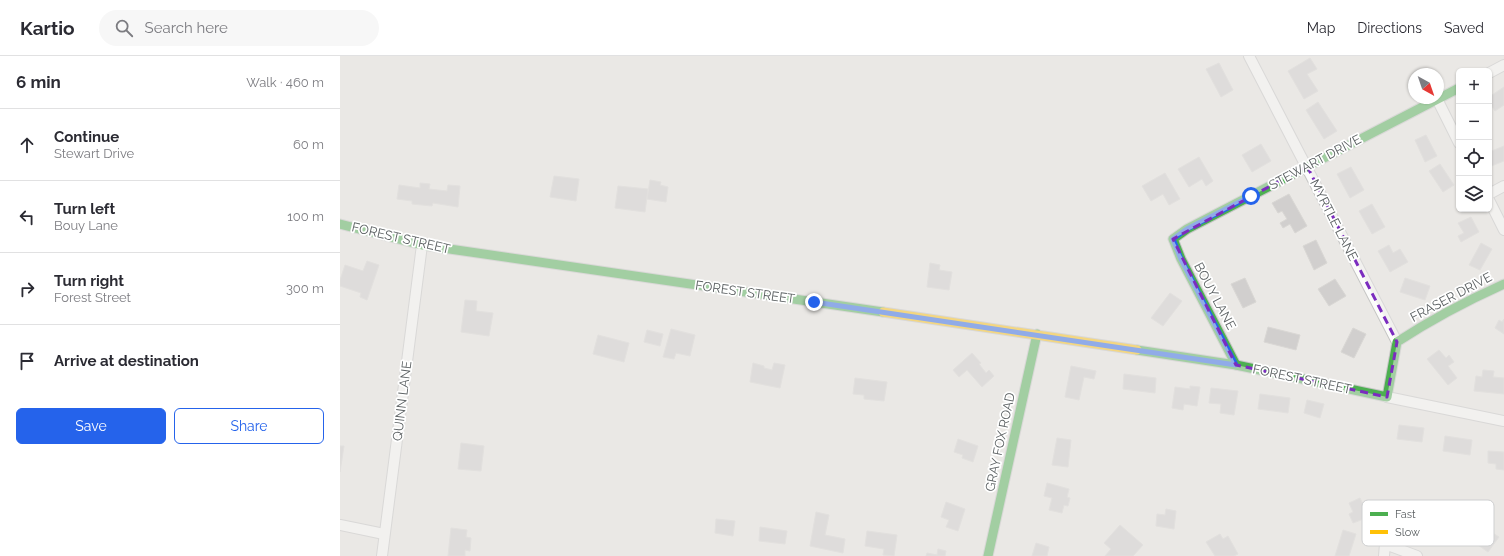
<!DOCTYPE html>
<html lang="en">
<head>
<meta charset="utf-8">
<style>
  :root { --surface:#fff; --page:#f7f7f7; --text:#2b2b33; --muted:#7c7c81; --line:#e1e1e2; --accent:#2563eb }
  body { margin:0; font-family:Raleway,sans-serif; background:var(--page); color:var(--text) }
  .controls { position:absolute; right:12px; top:12px; display:grid; overflow:hidden; border-radius:6px; box-shadow:0 1px 3px #0004 }
  .controls button { width:36px; height:36px; display:grid; place-items:center; padding:0; border:0; border-bottom:1px solid var(--line); background:var(--surface); color:var(--text); font:20px sans-serif }
  .compass { position:absolute; left:1068px; top:12px; width:36px; height:36px; border-radius:50%; background:var(--surface); box-shadow:0 1px 3px #0004; rotate:140deg }
  .stop { position:absolute; width:12px; height:12px; margin:-9px; border:3px solid #2563eb; border-radius:50%; background:#fff }
  .stop.end { background:#2563eb; border-color:#fff; box-shadow:0 1px 4px #0008 }
  .list { margin:0; padding:0; list-style:none }
  h2 { display:flex; justify-content:space-between; align-items:center; height:52px; margin:0; padding:0 16px; font-size:17px }
  h2 small { font-size:13px; font-weight:400; color:var(--muted) }
  .list li { display:grid; grid-template-columns:26px 1fr auto; gap:12px; align-items:center; box-sizing:border-box; height:72px; padding:0 16px; border-top:1px solid var(--line) }
  .list b { display:block; font-size:15px; white-space:nowrap }
  .list p { margin:0; font-size:13px; white-space:nowrap; color:var(--muted) }
  .list em { font-size:13px; font-style:normal; color:var(--muted) }
  .actions { display:flex; gap:8px; padding:12px 16px }
  .actions a { flex:1; padding:9px 0; border:1px solid var(--accent); border-radius:6px; text-align:center; font-size:14px; color:var(--accent) }
  .actions .main { background:var(--accent); color:#fff }
  .icon { flex:none; width:22px; height:22px; fill:none; stroke:currentColor; stroke-width:2; stroke-linecap:round; stroke-linejoin:round }
  .map { position:relative; flex:none; width:1164px; height:500px; overflow:hidden }
  header { display:flex; align-items:center; gap:24px; box-sizing:border-box; height:56px; padding:0 20px; background:var(--surface); border-bottom:1px solid var(--line) }
  header strong { font-size:19px }
  nav { display:flex; gap:22px; margin-inline-start:auto; font-size:14px }
  .search { width:280px; height:36px; background:var(--page); display:flex; align-items:center; gap:10px; box-sizing:border-box; padding:0 14px; border-radius:22px; color:var(--muted); font-size:15px }
  main { display:flex }
  aside { flex:1; background:var(--surface) }
  .map>svg:first-child { display:block }
  .building { fill:#d1cfce; stroke:#d9d7d4 }
  .lines { fill:none; stroke-linecap:round; stroke-linejoin:round }
  .street-casing { stroke:#c6c6c5; stroke-width:12 }
  .fast-casing { stroke:#c6c6c5; stroke-width:11 }
  .slow-casing { stroke:#c6c6c5; stroke-width:11 }
  .street { stroke:#fcfcfb; stroke-width:10 }
  .fast { stroke:#4caf50; stroke-width:9 }
  .slow { stroke:#ffc107; stroke-width:9 }
  .route { stroke:#2563eb; stroke-width:5 }
  .marked { fill:none; stroke:#7b2cbf; stroke-width:3; stroke-dasharray:8 5; stroke-linejoin:round }
  .labels { text-anchor:middle; dominant-baseline:central; stroke-width:3.5; stroke-linejoin:round; paint-order:stroke }
  .street-label { font-size:13px; fill:#5b6062; stroke:#fff }
  .key { fill:#fff; stroke:#cecfd0; stroke-width:1 }
  .key-label { font-size:11px; fill:#5b6062 }
</style>
</head>
<body>
<header>
<strong>Kartio</strong>
<div class="search"><svg class="icon" aria-label="search" viewBox="0 0 24 24"><circle cx="10" cy="10" r="6"/><path d="M15 15l6 6"/></svg>Search here</div>
<nav><a>Map</a><a>Directions</a><a>Saved</a></nav>
</header>
<main>
<aside>
<h2>6 min<small>Walk · 460 m</small></h2>
<ul class="list">
<li><svg class="icon" aria-label="ahead" viewBox="0 0 24 24"><path d="M12 20V5M6 11l6-6 6 6"/></svg><div><b>Continue</b><p>Stewart Drive</p></div><em>60 m</em></li>
<li><svg class="icon" aria-label="left" viewBox="0 0 24 24"><path d="M17 20v-9H6M10 6l-5 5 5 5"/></svg><div><b>Turn left</b><p>Bouy Lane</p></div><em>100 m</em></li>
<li><svg class="icon" aria-label="right" viewBox="0 0 24 24"><path d="M7 20v-9h11M14 6l5 5-5 5"/></svg><div><b>Turn right</b><p>Forest Street</p></div><em>300 m</em></li>
<li><svg class="icon" aria-label="arrive" viewBox="0 0 24 24"><path d="M6 21V4h12l-3 4 3 4H6"/></svg><div><b>Arrive at destination</b></div></li>
</ul>
<div class="actions"><a class="main">Save</a><a>Share</a></div>
</aside>
<div class="map">
<svg width="1164" height="500" viewBox="0 0 1164 500">
  <rect width="100%" height="100%" fill="#eae8e5"/>
  <g class="building">
    <path d="M 970,2 L 977,13 L 967,18 L 978,35 L 964,43 L 948,15 Z"/>
    <path d="M 879,7 L 893,34 L 881,41 L 866,13 Z"/>
    <path d="M 1164,31 L 1164,49 L 1155,55 L 1149,46 L 1149,41 Z"/>
    <path d="M 978,46 L 997,75 L 984,83 L 966,54 Z"/>
    <path d="M 1086,79 L 1097,100 L 1085,106 L 1075,84 Z"/>
    <path d="M 921,88 L 931,105 L 912,116 L 902,99 Z"/>
    <path d="M 1164,90 L 1164,105 L 1149,111 L 1149,96 Z"/>
    <path d="M 859,101 L 873,125 L 866,130 L 862,123 L 849,131 L 838,113 Z"/>
    <path d="M 1100,108 L 1114,129 L 1103,136 L 1089,115 Z"/>
    <path d="M 1011,111 L 1024,134 L 1010,142 L 997,118 Z"/>
    <path d="M 825,117 L 840,143 L 829,149 L 823,138 L 811,145 L 802,130 Z"/>
    <path d="M 214,120 L 239,123 L 236,145 L 210,141 Z"/>
    <path d="M 310,124 L 321,126 L 320,129 L 328,131 L 326,146 L 307,143 Z"/>
    <path d="M 80,127 L 90,128 L 89,133 L 107,135 L 108,129 L 120,130 L 118,151 L 93,147 L 92,150 L 72,148 L 72,145 L 57,143 L 59,129 L 80,132 Z"/>
    <path d="M 278,130 L 308,133 L 305,156 L 275,152 Z"/>
    <path d="M 949,138 L 967,170 L 955,177 L 950,168 L 943,172 L 940,167 L 947,163 L 942,155 L 938,157 L 932,147 Z"/>
    <path d="M 1032,148 L 1045,171 L 1032,178 L 1019,155 Z"/>
    <path d="M 1131,161 L 1139,176 L 1121,186 L 1118,180 L 1124,177 L 1118,167 Z"/>
    <path d="M 976,184 L 987,207 L 974,214 L 963,190 Z"/>
    <path d="M 1141,187 L 1152,193 L 1140,214 L 1129,209 Z"/>
    <path d="M 1049,189 L 1053,197 L 1060,193 L 1068,206 L 1050,216 L 1038,195 Z"/>
    <path d="M 27,205 L 39,209 L 27,244 L 20,241 L 21,237 L 0,230 L 0,224 L 5,209 L 23,215 Z"/>
    <path d="M 590,207 L 600,209 L 599,214 L 612,216 L 609,234 L 587,231 Z"/>
    <path d="M 905,222 L 916,246 L 903,252 L 891,228 Z"/>
    <path d="M 1065,222 L 1090,230 L 1085,244 L 1060,236 Z"/>
    <path d="M 995,223 L 1006,240 L 989,250 L 978,233 Z"/>
    <path d="M 830,237 L 842,245 L 823,270 L 811,262 Z"/>
    <path d="M 125,244 L 137,245 L 136,255 L 153,257 L 149,280 L 121,276 Z"/>
    <path d="M 1164,263 L 1164,278 L 1155,272 L 1159,264 L 1162,266 Z"/>
    <path d="M 928,271 L 960,279 L 956,294 L 924,286 Z"/>
    <path d="M 1013,272 L 1026,278 L 1014,302 L 1001,296 Z"/>
    <path d="M 331,273 L 355,279 L 350,300 L 336,297 L 334,303 L 323,301 Z"/>
    <path d="M 307,274 L 323,278 L 320,290 L 304,286 Z"/>
    <path d="M 258,279 L 289,287 L 284,306 L 253,298 Z"/>
    <path d="M 1099,294 L 1106,302 L 1109,299 L 1114,306 L 1108,310 L 1117,322 L 1108,329 L 1087,303 Z"/>
    <path d="M 632,297 L 641,307 L 639,308 L 646,317 L 649,314 L 654,320 L 642,331 L 627,314 L 619,321 L 613,314 Z"/>
    <path d="M 413,307 L 424,310 L 424,312 L 432,314 L 434,307 L 445,309 L 440,332 L 410,326 Z"/>
    <path d="M 731,310 L 756,315 L 754,323 L 744,321 L 739,344 L 725,341 Z"/>
    <path d="M 1143,314 L 1154,315 L 1153,321 L 1164,322 L 1164,338 L 1134,335 L 1136,320 L 1142,321 Z"/>
    <path d="M 784,318 L 816,322 L 815,337 L 783,333 Z"/>
    <path d="M 515,322 L 547,326 L 544,345 L 524,343 L 524,339 L 513,338 Z"/>
    <path d="M 850,330 L 860,331 L 857,350 L 844,348 L 843,354 L 832,352 L 835,331 L 850,333 Z"/>
    <path d="M 871,332 L 898,335 L 894,359 L 880,357 L 881,348 L 869,347 Z"/>
    <path d="M 920,338 L 950,342 L 948,357 L 918,353 Z"/>
    <path d="M 967,344 L 984,348 L 980,362 L 964,357 Z"/>
    <path d="M 1059,369 L 1084,372 L 1082,386 L 1057,383 Z"/>
    <path d="M 1105,380 L 1132,384 L 1130,399 L 1103,395 Z"/>
    <path d="M 717,382 L 731,384 L 728,411 L 712,409 Z"/>
    <path d="M 618,383 L 638,390 L 633,406 L 622,402 L 623,399 L 614,396 Z"/>
    <path d="M 121,387 L 144,390 L 141,415 L 118,413 Z"/>
    <path d="M 0,390 L 4,390 L 0,416 Z"/>
    <path d="M 1148,395 L 1164,396 L 1164,414 L 1156,413 L 1156,408 L 1148,407 Z"/>
    <path d="M 707,427 L 729,433 L 727,441 L 730,442 L 728,450 L 724,449 L 722,457 L 709,454 L 712,442 L 704,440 Z"/>
    <path d="M 1020,442 L 1029,461 L 1013,467 L 1009,458 L 1013,456 L 1009,447 Z"/>
    <path d="M 606,446 L 625,453 L 618,475 L 606,471 L 609,464 L 601,461 Z"/>
    <path d="M 826,453 L 836,455 L 834,473 L 816,470 L 817,458 L 825,459 Z"/>
    <path d="M 476,456 L 489,459 L 485,479 L 505,483 L 503,497 L 470,490 Z"/>
    <path d="M 1136,457 L 1150,466 L 1145,472 L 1159,481 L 1148,496 L 1138,489 L 1141,484 L 1126,473 Z"/>
    <path d="M 376,463 L 395,465 L 393,480 L 375,477 Z"/>
    <path d="M 780,469 L 803,489 L 793,500 L 765,500 L 771,493 L 764,487 Z"/>
    <path d="M 420,471 L 447,475 L 445,488 L 419,485 Z"/>
    <path d="M 111,472 L 127,474 L 126,481 L 131,482 L 130,495 L 125,494 L 125,500 L 108,500 Z"/>
    <path d="M 1003,474 L 1016,478 L 1009,500 L 995,500 Z"/>
    <path d="M 527,475 L 557,479 L 554,500 L 543,499 L 544,493 L 525,490 Z"/>
    <path d="M 880,478 L 883,483 L 888,480 L 898,498 L 894,500 L 875,500 L 866,486 Z"/>
    <path d="M 696,487 L 709,491 L 707,500 L 692,500 Z"/>
    <path d="M 598,493 L 606,495 L 605,500 L 586,500 L 587,497 L 597,499 Z"/>
  </g>
  <g class="lines">
    <g class="street-casing">
      <g id="street">
        <path d="M 909,0 L 1057,286"/>
        <path d="M 1149,17 L 1164,9"/>
        <path d="M 1097,43 L 1119,87"/>
        <path d="M 1149,138 L 1164,130"/>
        <path d="M 1149,144 L 1164,174"/>
        <path d="M 1047,341 L 1164,365"/>
        <path d="M 0,469 L 44,478"/>
        <path d="M 42,500 L 82,189"/>
        <path d="M 1044,500 L 1045,488 L 1077,500"/>
      </g>
    </g>
    <g class="fast-casing">
      <g id="fast">
        <path d="M 0,168 L 82,189 L 543,256"/>
        <path d="M 797,294 L 896,309 L 1047,341 L 1057,286 C 1092,263 1126,245 1164,228"/>
        <path d="M 896,309 L 841,203 L 833,183 L 847,173 L 1119,32"/>
        <path d="M 648,500 L 697,278"/>
      </g>
    </g>
    <g class="slow-casing">
      <path id="slow" d="M 543,256 L 797,294"/>
    </g>
    <use href="#street" class="street"/>
    <use href="#fast" class="fast"/>
    <use href="#slow" class="slow"/>
  </g>
  <g class="lines">
    <path class="route" d="M 474,246 L 896,309 L 841,203 L 833,183 L 847,173 L 911,140"/>
  </g>
  <path d="M0 0H1164V500H0ZM 967,110 L 1057,286 L 1047,341 L 896,309 L 833,183 Z" fill="#eae8e5" fill-opacity=".55" fill-rule="evenodd"/>
  <path class="marked" d="M 967,110 L 1057,286 L 1047,341 L 896,309 L 833,183 Z"/>
  <g class="labels">
    <g class="street-label">
      <text transform="translate(975 106) rotate(-28)">STEWART DRIVE</text>
      <text transform="translate(994 164) rotate(63)">MYRTLE LANE</text>
      <text transform="translate(61 182) rotate(13)">FOREST STREET</text>
      <text transform="translate(405 236) rotate(8)">FOREST STREET</text>
      <text transform="translate(875 240) rotate(62)">BOUY LANE</text>
      <text transform="translate(1111 241) rotate(-28)">FRASER DRIVE</text>
      <text transform="translate(962 323) rotate(12)">FOREST STREET</text>
      <text transform="translate(62 345) rotate(-83)">QUINN LANE</text>
      <text transform="translate(660 386) rotate(-78)">GRAY FOX ROAD</text>
    </g>
  </g>
  <rect x="1022" y="444" width="132" height="46" rx="6" class="key"/>
  <rect x="1030" y="456" width="18" height="4" fill="#4caf50"/>
  <rect x="1030" y="474" width="18" height="4" fill="#ffc107"/>
  <g class="key-label">
    <text x="1055" y="462">Fast</text>
    <text x="1055" y="480">Slow</text>
  </g>
</svg>
<div class="controls">
<button>+</button>
<button>−</button>
<button><svg class="icon" aria-label="locate" viewBox="0 0 24 24"><circle cx="12" cy="12" r="6"/><path d="M12 2v4M12 18v4M2 12h4M18 12h4"/></svg></button>
<button><svg class="icon" aria-label="layers" viewBox="0 0 24 24"><path d="M12 4l9 5-9 5-9-5zM3 14l9 5 9-5"/></svg></button>
</div>
<svg class="compass" viewBox="-18 -18 36 36"><path d="M0-13l5 13h-10z" fill="#e53935"/><path d="M0 13l5-13h-10z" fill="#7c7c81"/></svg>
<div class="stop" style="left:911px;top:140px"></div>
<div class="stop end" style="left:474px;top:246px"></div>
</div>
</main>
</body>
</html>
